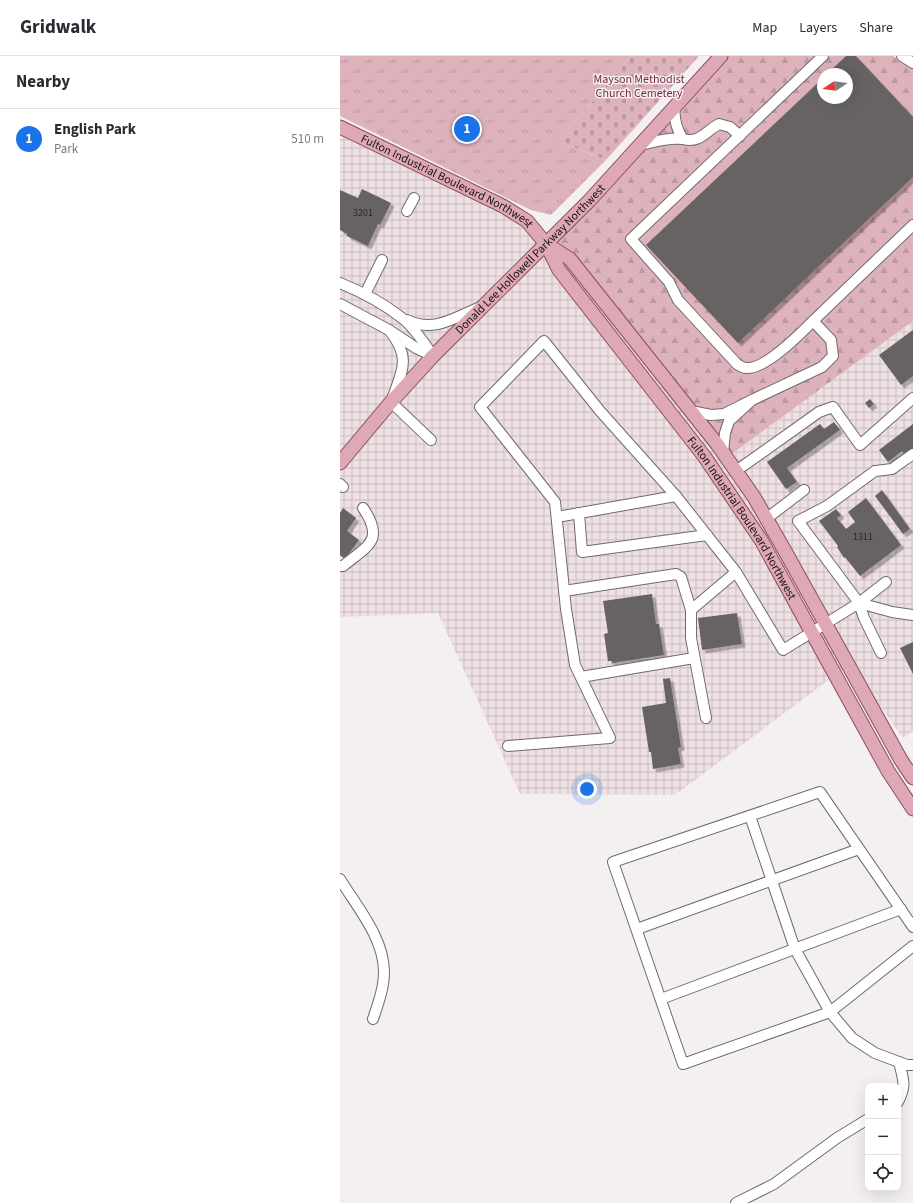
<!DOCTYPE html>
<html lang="en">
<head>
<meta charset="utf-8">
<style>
  :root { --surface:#fff; --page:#f7f7f7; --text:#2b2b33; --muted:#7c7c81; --line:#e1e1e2; --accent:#1a73e8 }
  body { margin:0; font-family:"Source Sans 3",sans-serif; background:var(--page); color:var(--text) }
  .controls { position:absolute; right:12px; bottom:12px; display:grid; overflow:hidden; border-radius:8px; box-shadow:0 4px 16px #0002 }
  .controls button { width:36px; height:36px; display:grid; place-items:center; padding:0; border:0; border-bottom:1px solid var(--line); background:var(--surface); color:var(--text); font:20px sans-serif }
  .compass { position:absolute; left:477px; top:12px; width:36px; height:36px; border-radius:50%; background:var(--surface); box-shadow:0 4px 16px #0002; rotate:257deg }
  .you { position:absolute; left:247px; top:733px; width:14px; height:14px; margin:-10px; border:3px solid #fff; border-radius:50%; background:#1a73e8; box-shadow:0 0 0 6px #1a73e833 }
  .badge { display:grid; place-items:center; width:26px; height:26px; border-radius:50%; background:var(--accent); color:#fff; font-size:13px; font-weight:700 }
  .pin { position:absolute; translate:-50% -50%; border:2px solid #fff; box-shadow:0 1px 4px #0006 }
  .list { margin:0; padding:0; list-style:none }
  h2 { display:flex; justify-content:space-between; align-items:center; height:52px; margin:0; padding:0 16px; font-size:17px }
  h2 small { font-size:13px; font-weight:400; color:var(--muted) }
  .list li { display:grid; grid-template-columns:26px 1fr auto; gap:12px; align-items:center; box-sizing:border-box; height:60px; padding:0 16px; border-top:1px solid var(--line) }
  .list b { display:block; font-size:15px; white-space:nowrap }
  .list p { margin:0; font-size:13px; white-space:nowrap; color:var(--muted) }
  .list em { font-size:13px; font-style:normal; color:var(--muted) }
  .icon { flex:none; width:22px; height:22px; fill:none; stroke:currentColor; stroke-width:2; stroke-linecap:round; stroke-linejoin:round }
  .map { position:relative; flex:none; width:573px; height:1147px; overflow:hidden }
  header { display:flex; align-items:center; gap:24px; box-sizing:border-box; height:56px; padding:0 20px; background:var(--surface); border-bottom:1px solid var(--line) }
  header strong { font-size:19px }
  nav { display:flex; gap:22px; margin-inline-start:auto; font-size:14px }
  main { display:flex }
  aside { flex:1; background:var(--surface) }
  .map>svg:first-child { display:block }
  .industrial { fill:url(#industrial-grid) }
  .forest { fill:url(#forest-firs); fill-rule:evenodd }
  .cemetery { fill:url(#cemetery-stones) }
  .park { fill:url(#park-tufts) }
  .building { fill:#686364; filter:url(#shadow) }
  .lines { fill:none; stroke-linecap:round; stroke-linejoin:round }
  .minor-casing { stroke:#6f6b6b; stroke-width:12 }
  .major-casing { stroke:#8b4e5d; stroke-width:15 }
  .minor { stroke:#fff; stroke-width:10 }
  .major { stroke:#dfa8b6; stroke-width:13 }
  .labels { text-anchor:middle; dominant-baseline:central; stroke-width:3; stroke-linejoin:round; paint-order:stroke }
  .number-label { font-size:10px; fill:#2a2727 }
  .park-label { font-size:12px; fill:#792941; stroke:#f4eff0 }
  .street-label { font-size:12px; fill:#151313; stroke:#f4eff0 }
</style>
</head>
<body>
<header>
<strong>Gridwalk</strong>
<nav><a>Map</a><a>Layers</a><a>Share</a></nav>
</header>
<main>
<aside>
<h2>Nearby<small></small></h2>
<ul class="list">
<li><span class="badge">1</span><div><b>English Park</b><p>Park</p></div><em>510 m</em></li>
</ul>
</aside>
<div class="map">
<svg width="573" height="1147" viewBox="0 0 573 1147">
  <defs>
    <pattern id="industrial-grid" width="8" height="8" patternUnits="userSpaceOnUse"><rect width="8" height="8" fill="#eee0e3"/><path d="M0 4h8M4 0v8" fill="none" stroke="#cbbfc2"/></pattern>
    <pattern id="forest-firs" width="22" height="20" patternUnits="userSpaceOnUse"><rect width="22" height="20" fill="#ddb2bb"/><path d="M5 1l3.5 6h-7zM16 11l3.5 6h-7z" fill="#bd98a0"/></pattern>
    <pattern id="cemetery-stones" width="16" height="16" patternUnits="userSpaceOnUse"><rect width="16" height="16" fill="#ddb2bb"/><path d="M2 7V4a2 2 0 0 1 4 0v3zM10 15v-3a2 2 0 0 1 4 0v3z" fill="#bd98a0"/></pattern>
    <pattern id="park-tufts" width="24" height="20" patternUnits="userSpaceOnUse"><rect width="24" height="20" fill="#ddb2bb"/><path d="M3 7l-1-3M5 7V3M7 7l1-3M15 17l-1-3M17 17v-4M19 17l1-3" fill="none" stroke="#bd98a0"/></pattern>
    <filter id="shadow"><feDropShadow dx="3.5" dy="3.5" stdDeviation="0" flood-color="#0004"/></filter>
  </defs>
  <rect width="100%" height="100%" fill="#f4eff0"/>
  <path class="industrial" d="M 0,72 L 118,129 L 213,180 L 382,405 L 573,265 L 573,675 L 563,682 L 510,608 L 335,739 L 180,738 L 98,557 L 0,561 Z"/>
  <path class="forest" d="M 375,0 L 553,0 L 573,12 L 573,265 L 382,405 L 213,180 ZM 483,18 L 507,18 L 507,42 L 483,42 Z"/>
  <path class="cemetery" d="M 291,0 L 359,0 L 266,104 L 218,85 Z"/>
  <path class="park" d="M 0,0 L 291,0 L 218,85 L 266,104 L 211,159 L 191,154 L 0,60 Z"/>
  <g class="building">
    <path d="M 506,0 L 516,0 L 573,61 L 573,121 L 398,287 L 306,189 L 483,22 L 483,42 L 507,42 L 507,18 L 487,18 Z"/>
    <path d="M 22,133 L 51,147 L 40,169 L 38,168 L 28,190 L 7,180 L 7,178 L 0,174 L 0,134 L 18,142 Z"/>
    <path d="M 573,274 L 573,320 L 561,329 L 539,299 Z"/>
    <path d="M 530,343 L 534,348 L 529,352 L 525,347 Z"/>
    <path d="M 494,366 L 500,374 L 447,412 L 457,426 L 446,433 L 427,406 L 480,368 L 484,373 Z"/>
    <path d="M 573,368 L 573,393 L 565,399 L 562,395 L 548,406 L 539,394 Z"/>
    <path d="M 542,434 L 570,473 L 563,478 L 535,440 Z"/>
    <path d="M 526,442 L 561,489 L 520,520 L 505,501 L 504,502 L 497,491 L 498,490 L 479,465 L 496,453 L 501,459 L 497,462 L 506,473 L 515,466 L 508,456 Z"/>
    <path d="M 3,452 L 16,462 L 7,475 L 19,484 L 5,503 L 0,499 L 0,457 Z"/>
    <path d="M 312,538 L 316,568 L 319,568 L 324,599 L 272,607 L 272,605 L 268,605 L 264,578 L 268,577 L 263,545 Z"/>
    <path d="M 397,557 L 402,588 L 362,594 L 358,562 Z"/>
    <path d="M 573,586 L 573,618 L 560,592 Z"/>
    <path d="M 330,622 L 341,691 L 338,692 L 341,708 L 313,713 L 311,696 L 309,696 L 302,651 L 326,647 L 323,623 Z"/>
  </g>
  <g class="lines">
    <g class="minor-casing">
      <g id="minor">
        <path d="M 562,0 L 573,7"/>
        <path d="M 343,83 C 359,88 366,75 379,68 L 390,71 L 400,80"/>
        <path d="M 300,89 C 314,86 328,81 343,83 C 336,73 335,64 334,52"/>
        <path d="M 67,155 L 74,142"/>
        <path d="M 0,227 C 22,236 43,247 62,262 C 74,271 85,288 93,300"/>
        <path d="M 25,238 L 42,204"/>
        <path d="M 0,248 L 49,274 L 76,292 L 93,300"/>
        <path d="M 67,264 C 93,277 114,262 138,252"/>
        <path d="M 473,265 L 573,169"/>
        <path d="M 49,274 C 72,302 62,315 51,346 L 91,384"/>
        <path d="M 412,344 L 482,311 L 493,300 L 491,284 L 473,265 C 460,278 425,314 406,312 C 403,312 400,310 397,308 L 338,244 L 329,226 L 291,183 L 483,0"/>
        <path d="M 351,355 L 371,359 L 384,358 L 412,344 L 389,365 L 385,377 L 383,396"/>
        <path d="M 573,398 L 552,413 L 535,415 L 487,450 L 458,465 L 519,547 L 552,556 L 573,559"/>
        <path d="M 396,415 L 479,356 L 493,351 L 520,389 L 573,342"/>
        <path d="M 0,428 L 3,431"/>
        <path d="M 239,457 L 242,496 L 367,479"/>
        <path d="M 217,461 L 336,440"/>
        <path d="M 426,463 L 464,434"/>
        <path d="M 0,510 L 3,510 C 28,490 45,484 23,452"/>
        <path d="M 224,535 L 336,518 L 341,521 L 351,554"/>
        <path d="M 519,547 L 546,526"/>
        <path d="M 241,621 L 354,602"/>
        <path d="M 366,662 L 351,582 L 351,554 L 396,516"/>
        <path d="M 168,690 L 270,682 L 235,609 L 226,553 L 215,446 L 140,351 L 204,285 L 260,355 L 336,440 L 396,516 L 443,594 L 519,547 L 524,562 L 541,597"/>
        <path d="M 410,760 L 455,893 L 490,956 L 512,982 L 535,997 L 567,1009 L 573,1009"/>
        <path d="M 0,823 C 17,851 44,882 44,916 C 44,932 38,948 33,963"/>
        <path d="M 573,871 L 480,736 L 273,806 L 343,1008 L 490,956 L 573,890"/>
        <path d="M 297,873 L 519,793"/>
        <path d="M 321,943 L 561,853"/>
        <path d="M 558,1046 C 567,1029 563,1023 559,1006"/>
        <path d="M 396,1147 L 434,1128 L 497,1082 L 528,1063"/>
      </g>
    </g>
    <g class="major-casing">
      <g id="major">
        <path id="s1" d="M 0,71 L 163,150 L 187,165 L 206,188 L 219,214 L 364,400 L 421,484 L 548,715 L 573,753"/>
        <path d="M 208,189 L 230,203 L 377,388 L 414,441 L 445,495 L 561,704 L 573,722"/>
        <path id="s2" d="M 0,407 L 51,346 L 93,300 L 249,145 L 381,0"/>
      </g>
    </g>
    <use href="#minor" class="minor"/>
    <use href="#major" class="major"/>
  </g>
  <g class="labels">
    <g class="number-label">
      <text x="23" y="157">3201</text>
      <text x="523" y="481">1311</text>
    </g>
    <g class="park-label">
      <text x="299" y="23">Mayson Methodist<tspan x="299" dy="14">Church Cemetery</tspan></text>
    </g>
    <g class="street-label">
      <text stroke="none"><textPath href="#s1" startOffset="120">Fulton Industrial Boulevard Northwest</textPath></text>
      <text stroke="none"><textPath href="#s2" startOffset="279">Donald Lee Hollowell Parkway Northwest</textPath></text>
      <text stroke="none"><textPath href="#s1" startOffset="577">Fulton Industrial Boulevard Northwest</textPath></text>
    </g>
  </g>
</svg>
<div class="controls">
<button>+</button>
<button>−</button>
<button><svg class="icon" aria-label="locate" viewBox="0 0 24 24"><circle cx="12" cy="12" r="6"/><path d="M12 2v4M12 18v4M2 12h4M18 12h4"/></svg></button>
</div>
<svg class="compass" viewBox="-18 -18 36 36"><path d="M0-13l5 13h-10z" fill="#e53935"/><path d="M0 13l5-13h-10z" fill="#7c7c81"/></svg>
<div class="you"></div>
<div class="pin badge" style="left:127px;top:73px">1</div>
</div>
</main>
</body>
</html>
